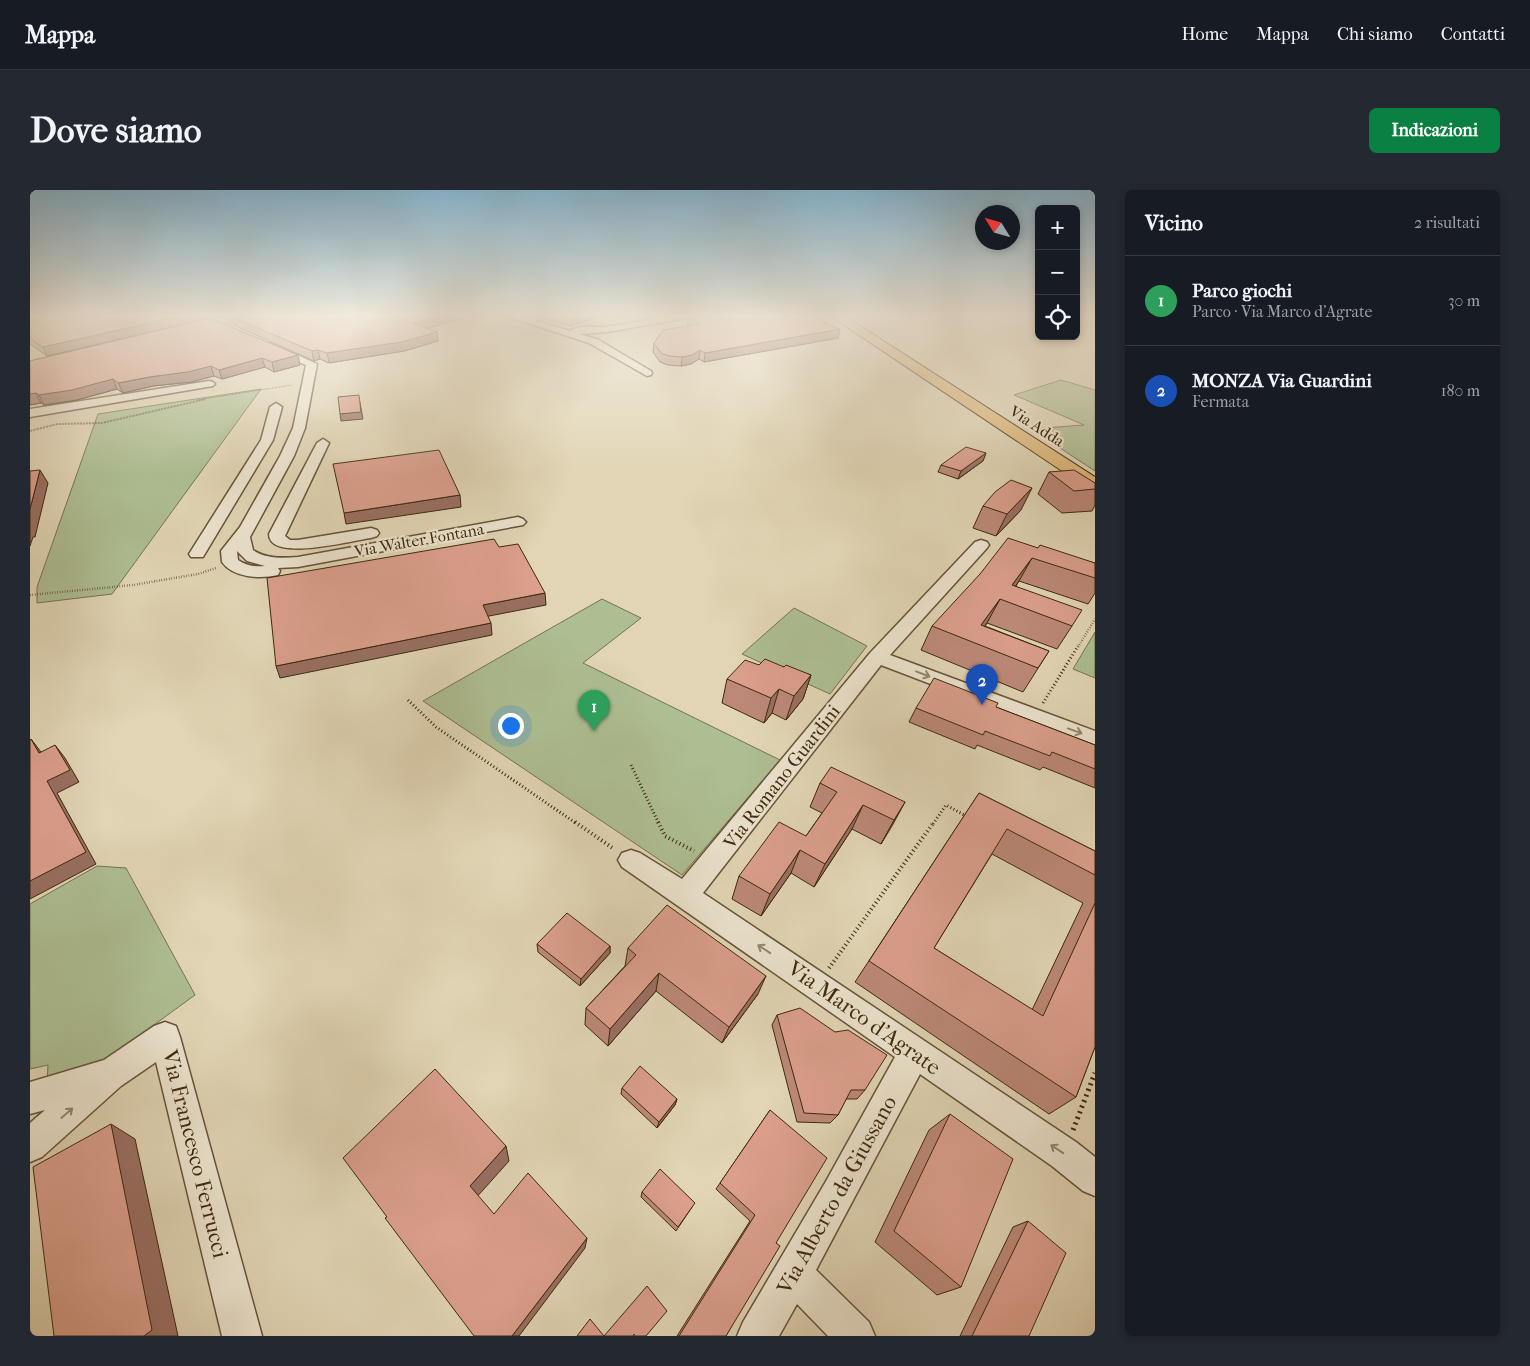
<!DOCTYPE html>
<html lang="it">
<head>
<meta charset="utf-8">
<style>
  :root { --surface:#171b24; --page:#242831; --text:#f1f3f6; --muted:#9ea1a6; --line:#363941; --accent:#0b8043 }
  body { margin:0; font-family:"IM FELL French Canon",serif; background:var(--page); color:var(--text) }
  .controls { position:absolute; right:15px; top:15px; display:grid; overflow:hidden; border-radius:8px; box-shadow:0 2px 8px #0003 }
  .controls button { width:45px; height:45px; display:grid; place-items:center; padding:0; border:0; border-bottom:1px solid var(--line); background:var(--surface); color:var(--text); font:25px sans-serif }
  .compass { position:absolute; left:945px; top:15px; width:45px; height:45px; border-radius:50%; background:var(--surface); box-shadow:0 2px 8px #0003; rotate:307deg }
  .you { position:absolute; left:480px; top:535px; width:18px; height:18px; margin:-12px; border:4px solid #fff; border-radius:50%; background:#1a73e8; box-shadow:0 0 0 8px #1a73e833 }
  .badge { display:grid; place-items:center; width:32px; height:32px; border-radius:50%; background:var(--accent); color:#fff; font-size:16px; font-weight:700 }
  .pin { position:absolute; translate:-50% -41px; filter:drop-shadow(0 1px 2px #0008) }
  .pin::after { content:''; position:absolute; top:26px; width:18px; height:15px; background:inherit; clip-path:polygon(0 0,100% 0,50% 100%) }
  .list { margin:0; padding:0; list-style:none }
  h2 { display:flex; justify-content:space-between; align-items:center; height:65px; margin:0; padding:0 20px; font-size:21px }
  h2 small { font-size:16px; font-weight:400; color:var(--muted) }
  .list li { display:grid; grid-template-columns:32px 1fr auto; gap:15px; align-items:center; box-sizing:border-box; height:90px; padding:0 20px; border-top:1px solid var(--line) }
  .list b { display:block; font-size:19px; white-space:nowrap }
  .list p { margin:0; font-size:16px; white-space:nowrap; color:var(--muted) }
  .list em { font-size:16px; font-style:normal; color:var(--muted) }
  .icon { flex:none; width:28px; height:28px; fill:none; stroke:currentColor; stroke-width:2; stroke-linecap:round; stroke-linejoin:round }
  .map { position:relative; flex:none; width:1065px; height:1146px; overflow:hidden; border-radius:8px }
  header { display:flex; align-items:center; gap:30px; box-sizing:border-box; height:70px; padding:0 25px; background:var(--surface); border-bottom:1px solid var(--line) }
  header strong { font-size:24px }
  nav { display:flex; gap:28px; margin-inline-start:auto; font-size:18px }
  .intro { display:flex; align-items:center; justify-content:space-between; box-sizing:border-box; height:120px; padding:0 30px }
  h1 { margin:0; font-size:35px }
  .button { padding:12px 22px; border-radius:8px; background:var(--accent); color:#fff; font-size:18px; font-weight:700 }
  main { display:flex; gap:30px; padding:0 30px }
  aside { flex:1; background:var(--surface); border-radius:8px; box-shadow:0 2px 8px #0003 }
  .map>svg:first-child { display:block }
  .green { fill:#adbe92; stroke:#757450 }
  .lines { fill:none; stroke-linecap:round; stroke-linejoin:round }
  .minor-casing { stroke:#665437; stroke-width:3 }
  .major-casing { stroke:#3d290d; stroke-width:2 }
  .path-far5 { stroke:#3d290d; stroke-width:1; stroke-dasharray:0.5 1; stroke-linecap:butt }
  .path-far4 { stroke:#3d290d; stroke-width:2; stroke-dasharray:0.5 1; stroke-linecap:butt }
  .path-far3 { stroke:#3d290d; stroke-width:2.5; stroke-dasharray:0.5 2; stroke-linecap:butt }
  .path-far2 { stroke:#3d290d; stroke-width:3; stroke-dasharray:1 2.5; stroke-linecap:butt }
  .path-far1 { stroke:#3d290d; stroke-width:4; stroke-dasharray:1 3; stroke-linecap:butt }
  .path { stroke:#3d290d; stroke-width:5; stroke-dasharray:2 4; stroke-linecap:butt }
  .minor { fill:#ece4cf; fill-rule:evenodd }
  .major { fill:#e0ba7a; fill-rule:evenodd }
  .wall { fill:#bc8978; stroke:#3d290d; fill-rule:evenodd }
  .shaded-wall { fill:#996f62; stroke:#3d290d }
  .building { fill:#db9f8c; stroke:#3d290d }
  .oneway { stroke:#94866e }
  .labels { text-anchor:middle; dominant-baseline:central; stroke-width:4.5; stroke-linejoin:round; paint-order:stroke }
  .far-street-label { font-size:16px; fill:#3d290d; stroke:#ece4cf }
  .street-label { font-size:19px; fill:#3d290d; stroke:#ece4cf }
  .near-street-label { font-size:22px; fill:#3d290d; stroke:#ece4cf }
</style>
</head>
<body>
<header>
<strong>Mappa</strong>
<nav><a>Home</a><a>Mappa</a><a>Chi siamo</a><a>Contatti</a></nav>
</header>
<div class="intro"><h1>Dove siamo</h1><a class="button">Indicazioni</a></div>
<main>
<div class="map">
<svg width="1065" height="1146" viewBox="0 0 1065 1146">
  <rect width="100%" height="100%" fill="#e1d5b5"/>
  <filter id="stains"><feTurbulence type="fractalNoise" baseFrequency=".004" numOctaves="4"/><feColorMatrix values="0 0 0 0 .2 0 0 0 0 .09 0 0 0 0 .02 0 0 0 .5 -.17"/></filter>
  <radialGradient id="worn" r=".72"><stop offset=".6" stop-color="#630" stop-opacity="0"/><stop offset="1" stop-color="#630" stop-opacity=".3"/></radialGradient>
  <g class="green">
    <path d="M 1031,190 L 1065,200 L 1065,281 L 1001,239 L 1054,235 L 984,205 Z"/>
    <path d="M 231,199 L 82,404 L 7,413 L 7,397 L 68,224 Z"/>
    <path d="M 572,409 L 611,428 L 553,473 L 750,570 L 652,685 L 393,511 Z"/>
    <path d="M 764,418 L 837,456 L 800,504 L 712,464 Z"/>
    <path d="M 1065,442 L 1065,488 L 1043,479 Z"/>
    <path d="M 67,676 L 96,678 L 165,805 L 66,877 L 17,893 L 18,875 L 0,879 L 0,714 Z"/>
  </g>
  <g class="lines">
    <g class="minor-casing">
      <g id="minor">
        <path d="M 203,125 L 220,125 L 218,127 L 157,141 L 152,138 L 154,136 Z"/>
        <path d="M 473,125 L 487,125 L 540,141 C 547,135 562,137 571,137 C 601,135 630,124 661,125 L 656,128 L 577,142 L 549,144 L 567,149 L 621,181 L 622,183 L 621,185 L 617,186 L 559,153 Z"/>
        <path d="M 240,153 L 287,174 L 275,238 L 264,266 L 220,347 L 223,360 C 236,369 252,368 268,367 L 488,327 L 493,329 L 496,332 L 493,335 L 268,377 L 248,378 L 250,381 L 248,385 C 231,389 203,388 192,372 L 191,361 L 210,337 L 250,266 L 263,238 L 276,175 L 236,158 L 235,156 ZM 207,361 L 217,371 L 235,376 C 225,377 217,376 208,370 Z"/>
        <path d="M 179,191 L 183,192 L 185,194 L 183,196 L 0,227 L 0,219 Z"/>
        <path d="M 246,213 L 252,217 L 243,250 L 173,367 L 161,367 L 159,364 L 231,250 L 240,217 Z"/>
        <path d="M 293,249 L 299,253 L 255,346 L 260,350 L 268,350 L 341,338 L 347,340 L 349,343 L 347,346 L 341,348 C 324,350 239,373 239,344 L 287,253 Z"/>
        <path d="M 951,350 L 957,352 L 959,355 L 957,358 L 860,465 L 1065,541 L 1065,557 L 851,475 L 673,703 L 1046,952 L 1065,967 L 1065,1006 L 1053,1001 L 1022,976 L 890,884 L 786,1080 L 839,1132 L 845,1146 L 798,1146 L 767,1114 L 749,1146 L 707,1146 L 713,1132 L 795,993 L 865,867 L 592,677 L 588,670 L 592,663 L 601,660 L 610,663 L 652,689 L 840,463 L 945,352 Z"/>
        <path d="M 135,832 L 146,836 L 150,847 L 232,1146 L 192,1146 L 126,872 L 91,896 L 12,967 L 0,972 L 0,933 L 15,920 L 0,924 L 0,892 L 74,870 L 124,836 Z"/>
      </g>
    </g>
    <g class="major-casing">
      <path id="major" d="M 799,125 L 813,125 L 1065,287 L 1065,300 L 1059,299 Z"/>
    </g>
    <path class="path-far5" d="M 168,210 L 262,195"/>
    <path class="path-far4" d="M 0,241 L 27,234 L 72,233 L 176,209"/>
    <g class="path-far3">
      <path d="M 0,405 L 103,395 L 168,384 L 186,378"/>
      <path d="M 1048,457 L 1065,429"/>
    </g>
    <g class="path-far2">
      <path d="M 378,510 L 406,537 L 547,634"/>
      <path d="M 1013,513 L 1048,456"/>
      <path d="M 601,575 L 629,634"/>
      <path d="M 903,634 L 916,615 L 938,627"/>
    </g>
    <g class="path-far1">
      <path d="M 545,632 L 584,659"/>
      <path d="M 628,632 L 635,646 L 664,661"/>
      <path d="M 799,778 L 904,632"/>
    </g>
    <path class="path" d="M 1043,940 L 1065,883"/>
    <use href="#minor" class="minor"/>
    <use href="#major" class="major"/>
  </g>
  <g class="wall">
    <path d="M 0,125 L 195,125 L 180,128 L 270,175 L 244,182 L 235,177 L 192,189 L 184,186 L 161,192 L 123,196 L 93,203 L 87,199 L 47,210 L 14,215 L 11,213 L 0,215 L 0,171 L 160,133 L 17,166 L 0,154 Z"/>
    <path d="M 197,125 L 397,138 L 408,151 L 374,161 L 299,173 L 290,169 L 284,171 L 199,133 Z"/>
    <path d="M 503,125 L 572,125 L 541,136 Z"/>
    <path d="M 679,125 L 781,125 L 797,134 L 810,139 L 808,148 L 674,172 L 669,169 L 661,174 L 651,176 L 638,175 L 630,172 L 623,162 L 624,153 L 657,137 L 658,128 Z"/>
    <path d="M 956,263 L 953,271 L 928,289 L 908,282 L 911,275 Z"/>
    <path d="M 1019,282 L 1065,293 L 1065,315 L 1062,321 L 1032,323 L 1008,304 Z"/>
    <path d="M 953,316 L 991,320 L 966,346 L 943,338 Z"/>
    <path d="M 1008,358 L 1065,373 L 1065,403 L 1058,414 L 989,391 L 986,396 L 1042,436 L 1027,459 L 957,433 L 955,436 L 1019,461 L 993,502 L 891,460 L 902,436 Z"/>
    <path d="M 729,475 L 754,477 L 781,485 L 773,509 L 756,530 L 742,523 L 734,533 L 692,513 L 697,489 Z"/>
    <path d="M 966,517 L 1065,555 L 1065,598 L 1013,577 L 1010,580 L 947,555 L 945,559 L 879,532 L 886,518 Z"/>
    <path d="M 790,593 L 875,612 L 851,654 L 822,639 L 784,697 L 761,683 L 731,726 L 702,709 L 709,686 L 776,646 L 792,623 L 780,617 Z"/>
    <path d="M 949,603 L 1065,661 L 1065,857 L 1046,907 L 1019,924 L 825,792 ZM 962,664 L 1053,713 L 1002,820 L 904,758 Z"/>
    <path d="M 507,754 L 580,756 L 580,763 L 550,796 L 508,762 Z"/>
    <path d="M 598,758 L 728,804 L 692,853 L 626,801 L 578,856 L 555,835 L 556,818 L 595,776 Z"/>
    <path d="M 747,825 L 805,842 L 835,900 L 827,909 L 816,909 L 808,925 L 800,933 L 767,932 L 742,835 Z"/>
    <path d="M 592,898 L 647,909 L 645,915 L 627,938 L 591,904 Z"/>
    <path d="M 740,920 L 746,1053 L 696,1146 L 647,1146 L 720,1031 L 686,999 Z"/>
    <path d="M 920,924 L 931,1097 L 907,1105 L 845,1052 L 899,940 Z"/>
    <path d="M 612,1002 L 662,1017 L 646,1041 L 611,1007 Z"/>
    <path d="M 998,1031 L 999,1146 L 930,1146 L 983,1037 Z"/>
  </g>
  <g class="shaded-wall">
    <path d="M 155,125 L 195,125 L 17,166 L 13,157 Z"/>
    <path d="M 414,125 L 445,125 L 384,142 L 383,133 Z"/>
    <path d="M 548,125 L 572,125 L 541,136 L 542,127 Z"/>
    <path d="M 810,139 L 808,148 L 674,172 L 675,163 Z"/>
    <path d="M 407,142 L 408,151 L 374,161 L 299,173 L 297,163 Z"/>
    <path d="M 288,160 L 290,169 L 284,171 L 282,161 Z"/>
    <path d="M 670,160 L 669,169 L 661,174 L 651,176 L 652,167 Z"/>
    <path d="M 268,165 L 270,175 L 244,182 L 242,172 Z"/>
    <path d="M 232,168 L 235,177 L 192,189 L 189,180 Z"/>
    <path d="M 181,176 L 184,186 L 161,192 L 123,196 L 93,203 L 88,193 Z"/>
    <path d="M 83,189 L 87,199 L 47,210 L 14,215 L 9,205 Z"/>
    <path d="M 6,203 L 11,213 L 0,215 L 0,204 Z"/>
    <path d="M 330,212 L 333,229 L 311,231 L 310,224 Z"/>
    <path d="M 956,263 L 953,271 L 928,289 L 931,281 Z"/>
    <path d="M 10,280 L 18,293 L 5,347 L 3,347 L 0,356 L 0,319 Z"/>
    <path d="M 1002,298 L 991,320 L 966,346 L 977,324 Z"/>
    <path d="M 430,305 L 431,317 L 316,334 L 314,323 Z"/>
    <path d="M 1002,368 L 989,391 L 975,411 L 982,395 Z"/>
    <path d="M 515,403 L 516,415 L 454,427 L 453,415 Z"/>
    <path d="M 970,409 L 957,433 L 943,452 L 951,435 Z"/>
    <path d="M 461,433 L 462,445 L 250,488 L 246,476 Z"/>
    <path d="M 781,485 L 773,509 L 756,530 L 764,506 Z"/>
    <path d="M 749,499 L 742,523 L 734,533 L 741,508 Z"/>
    <path d="M 1,549 L 11,562 L 9,563 Z"/>
    <path d="M 25,555 L 35,568 L 49,592 L 27,603 L 66,674 L 0,709 L 0,691 L 17,591 Z"/>
    <path d="M 875,612 L 862,636 L 851,654 L 864,630 Z"/>
    <path d="M 833,615 L 822,639 L 784,697 L 795,674 Z"/>
    <path d="M 770,660 L 761,683 L 731,726 L 740,704 Z"/>
    <path d="M 580,756 L 580,763 L 550,796 L 551,789 Z"/>
    <path d="M 629,783 L 626,801 L 578,856 L 580,839 Z"/>
    <path d="M 736,786 L 728,804 L 692,853 L 699,837 Z"/>
    <path d="M 647,909 L 645,915 L 627,938 L 629,932 Z"/>
    <path d="M 81,934 L 105,949 L 148,1146 L 114,1146 Z"/>
    <path d="M 476,956 L 479,971 L 445,1009 L 440,996 Z"/>
    <path d="M 557,1048 L 555,1058 L 489,1146 L 482,1146 Z"/>
  </g>
  <g class="building">
    <path d="M 0,125 L 155,125 L 13,157 L 0,148 Z"/>
    <path d="M 197,125 L 414,125 L 383,133 L 407,142 L 372,152 L 297,163 L 288,160 L 282,161 Z"/>
    <path d="M 534,125 L 548,125 L 542,127 Z"/>
    <path d="M 679,125 L 697,125 L 704,126 L 702,125 L 781,125 L 798,132 L 793,133 L 810,139 L 675,163 L 670,160 L 662,165 L 652,167 L 639,166 L 631,163 L 624,153 L 633,140 L 670,134 L 658,128 Z"/>
    <path d="M 180,128 L 268,165 L 242,172 L 232,168 L 189,180 L 181,176 L 158,182 L 119,187 L 88,193 L 83,189 L 42,200 L 9,205 L 6,203 L 0,204 L 0,171 Z"/>
    <path d="M 329,205 L 331,222 L 310,224 L 308,207 Z"/>
    <path d="M 936,257 L 956,263 L 931,281 L 911,275 Z"/>
    <path d="M 409,260 L 430,305 L 314,323 L 303,274 Z"/>
    <path d="M 10,280 L 0,319 L 0,281 Z"/>
    <path d="M 1044,280 L 1065,293 L 1065,299 L 1044,301 L 1019,282 Z"/>
    <path d="M 981,290 L 1002,298 L 977,324 L 953,316 L 965,302 Z"/>
    <path d="M 978,348 L 1008,358 L 1010,355 L 1065,373 L 1065,388 L 1002,368 L 982,395 L 1052,420 L 1042,436 L 970,409 L 951,435 L 1019,461 L 1008,478 L 902,436 L 950,384 Z"/>
    <path d="M 464,349 L 469,357 L 488,354 L 515,403 L 453,415 L 461,433 L 246,476 L 237,388 Z"/>
    <path d="M 735,469 L 754,477 L 756,475 L 781,485 L 764,506 L 749,499 L 741,508 L 697,489 L 715,470 L 729,475 Z"/>
    <path d="M 904,488 L 968,513 L 966,517 L 1065,555 L 1065,579 L 1022,562 L 1020,566 L 955,541 L 953,545 L 886,518 Z"/>
    <path d="M 1,549 L 9,563 L 25,555 L 40,580 L 17,591 L 56,662 L 0,691 L 0,550 Z"/>
    <path d="M 801,577 L 875,612 L 864,630 L 833,615 L 795,674 L 770,660 L 740,704 L 709,686 L 749,632 L 776,646 L 807,602 L 790,593 Z"/>
    <path d="M 949,603 L 1065,661 L 1065,685 L 977,639 L 904,758 L 1013,826 L 1065,713 L 1065,857 L 1046,907 L 839,771 Z"/>
    <path d="M 637,715 L 736,786 L 699,837 L 629,783 L 580,839 L 556,818 L 606,765 L 598,758 Z"/>
    <path d="M 537,723 L 580,756 L 551,789 L 507,754 Z"/>
    <path d="M 770,818 L 805,842 L 818,840 L 857,865 L 835,900 L 821,900 L 808,925 L 774,923 L 747,825 Z"/>
    <path d="M 610,876 L 647,909 L 629,932 L 592,898 Z"/>
    <path d="M 405,879 L 476,956 L 440,996 L 464,1024 L 498,983 L 557,1048 L 482,1146 L 444,1146 L 355,1028 L 357,1027 L 313,968 Z"/>
    <path d="M 740,920 L 797,968 L 746,1053 L 750,1056 L 696,1146 L 649,1146 L 725,1025 L 690,993 Z"/>
    <path d="M 920,924 L 983,969 L 931,1097 L 864,1041 Z"/>
    <path d="M 81,934 L 122,1140 L 114,1146 L 24,1146 L 3,977 Z"/>
    <path d="M 630,979 L 665,1013 L 648,1037 L 612,1002 Z"/>
    <path d="M 998,1031 L 1036,1063 L 999,1146 L 942,1146 Z"/>
    <path d="M 617,1096 L 637,1121 L 616,1146 L 605,1146 L 604,1144 L 603,1146 L 574,1146 Z"/>
    <path d="M 560,1129 L 574,1146 L 547,1146 Z"/>
  </g>
  <defs><path id="oneway-shaft" d="M-6 0H5M1.5-3L5.5 0L1.5 3" fill="none" stroke-width="1.6" stroke-linecap="round" stroke-linejoin="round" transform="scale(1.25)"/></defs>
  <g class="oneway">
    <use href="#oneway-shaft" transform="translate(893 484) rotate(21)"/>
    <use href="#oneway-shaft" transform="translate(1045 541) rotate(20)"/>
    <use href="#oneway-shaft" transform="translate(734 759) rotate(-146)"/>
    <use href="#oneway-shaft" transform="translate(37 923) rotate(-41)"/>
    <use href="#oneway-shaft" transform="translate(1027 959) rotate(-146)"/>
  </g>
  <linearGradient id="sky" x2="0" y2="1"><stop stop-color="#86b6d1"/><stop offset="0.44" stop-color="#f2ecde"/><stop offset="1" stop-color="#f2ecde" stop-opacity="0"/></linearGradient>
  <rect width="1065" height="285" fill="url(#sky)"/>
  <g class="labels">
    <g class="far-street-label">
      <text transform="translate(1007 236) rotate(33)">Via Adda</text>
      <text transform="translate(389 350) rotate(-10)">Via Walter Fontana</text>
    </g>
    <g class="street-label">
      <text transform="translate(752 587) rotate(-52)">Via Romano Guardini</text>
    </g>
    <g class="near-street-label">
      <text transform="translate(834 828) rotate(35)">Via Marco d'Agrate</text>
      <text transform="translate(165 964) rotate(76)">Via Francesco Ferrucci</text>
      <text transform="translate(807 1005) rotate(-61)">Via Alberto da Giussano</text>
    </g>
  </g>
  <rect width="100%" height="100%" filter="url(#stains)"/>
  <rect width="100%" height="100%" fill="url(#worn)"/>
</svg>
<div class="controls">
<button>+</button>
<button>−</button>
<button><svg class="icon" aria-label="locate" viewBox="0 0 24 24"><circle cx="12" cy="12" r="6"/><path d="M12 2v4M12 18v4M2 12h4M18 12h4"/></svg></button>
</div>
<svg class="compass" viewBox="-18 -18 36 36"><path d="M0-13l5 13h-10z" fill="#e53935"/><path d="M0 13l5-13h-10z" fill="#9ea1a6"/></svg>
<div class="you"></div>
<div class="pin badge" style="left:564px;top:541px;background:#2e9e5b">1</div>
<div class="pin badge" style="left:952px;top:515px;background:#1a4fb4">2</div>
</div>
<aside>
<h2>Vicino<small>2 risultati</small></h2>
<ul class="list">
<li><span class="badge" style="background:#2e9e5b">1</span><div><b>Parco giochi</b><p>Parco · Via Marco d'Agrate</p></div><em>30 m</em></li>
<li><span class="badge" style="background:#1a4fb4">2</span><div><b>MONZA Via Guardini</b><p>Fermata</p></div><em>180 m</em></li>
</ul>
</aside>
</main>
</body>
</html>
